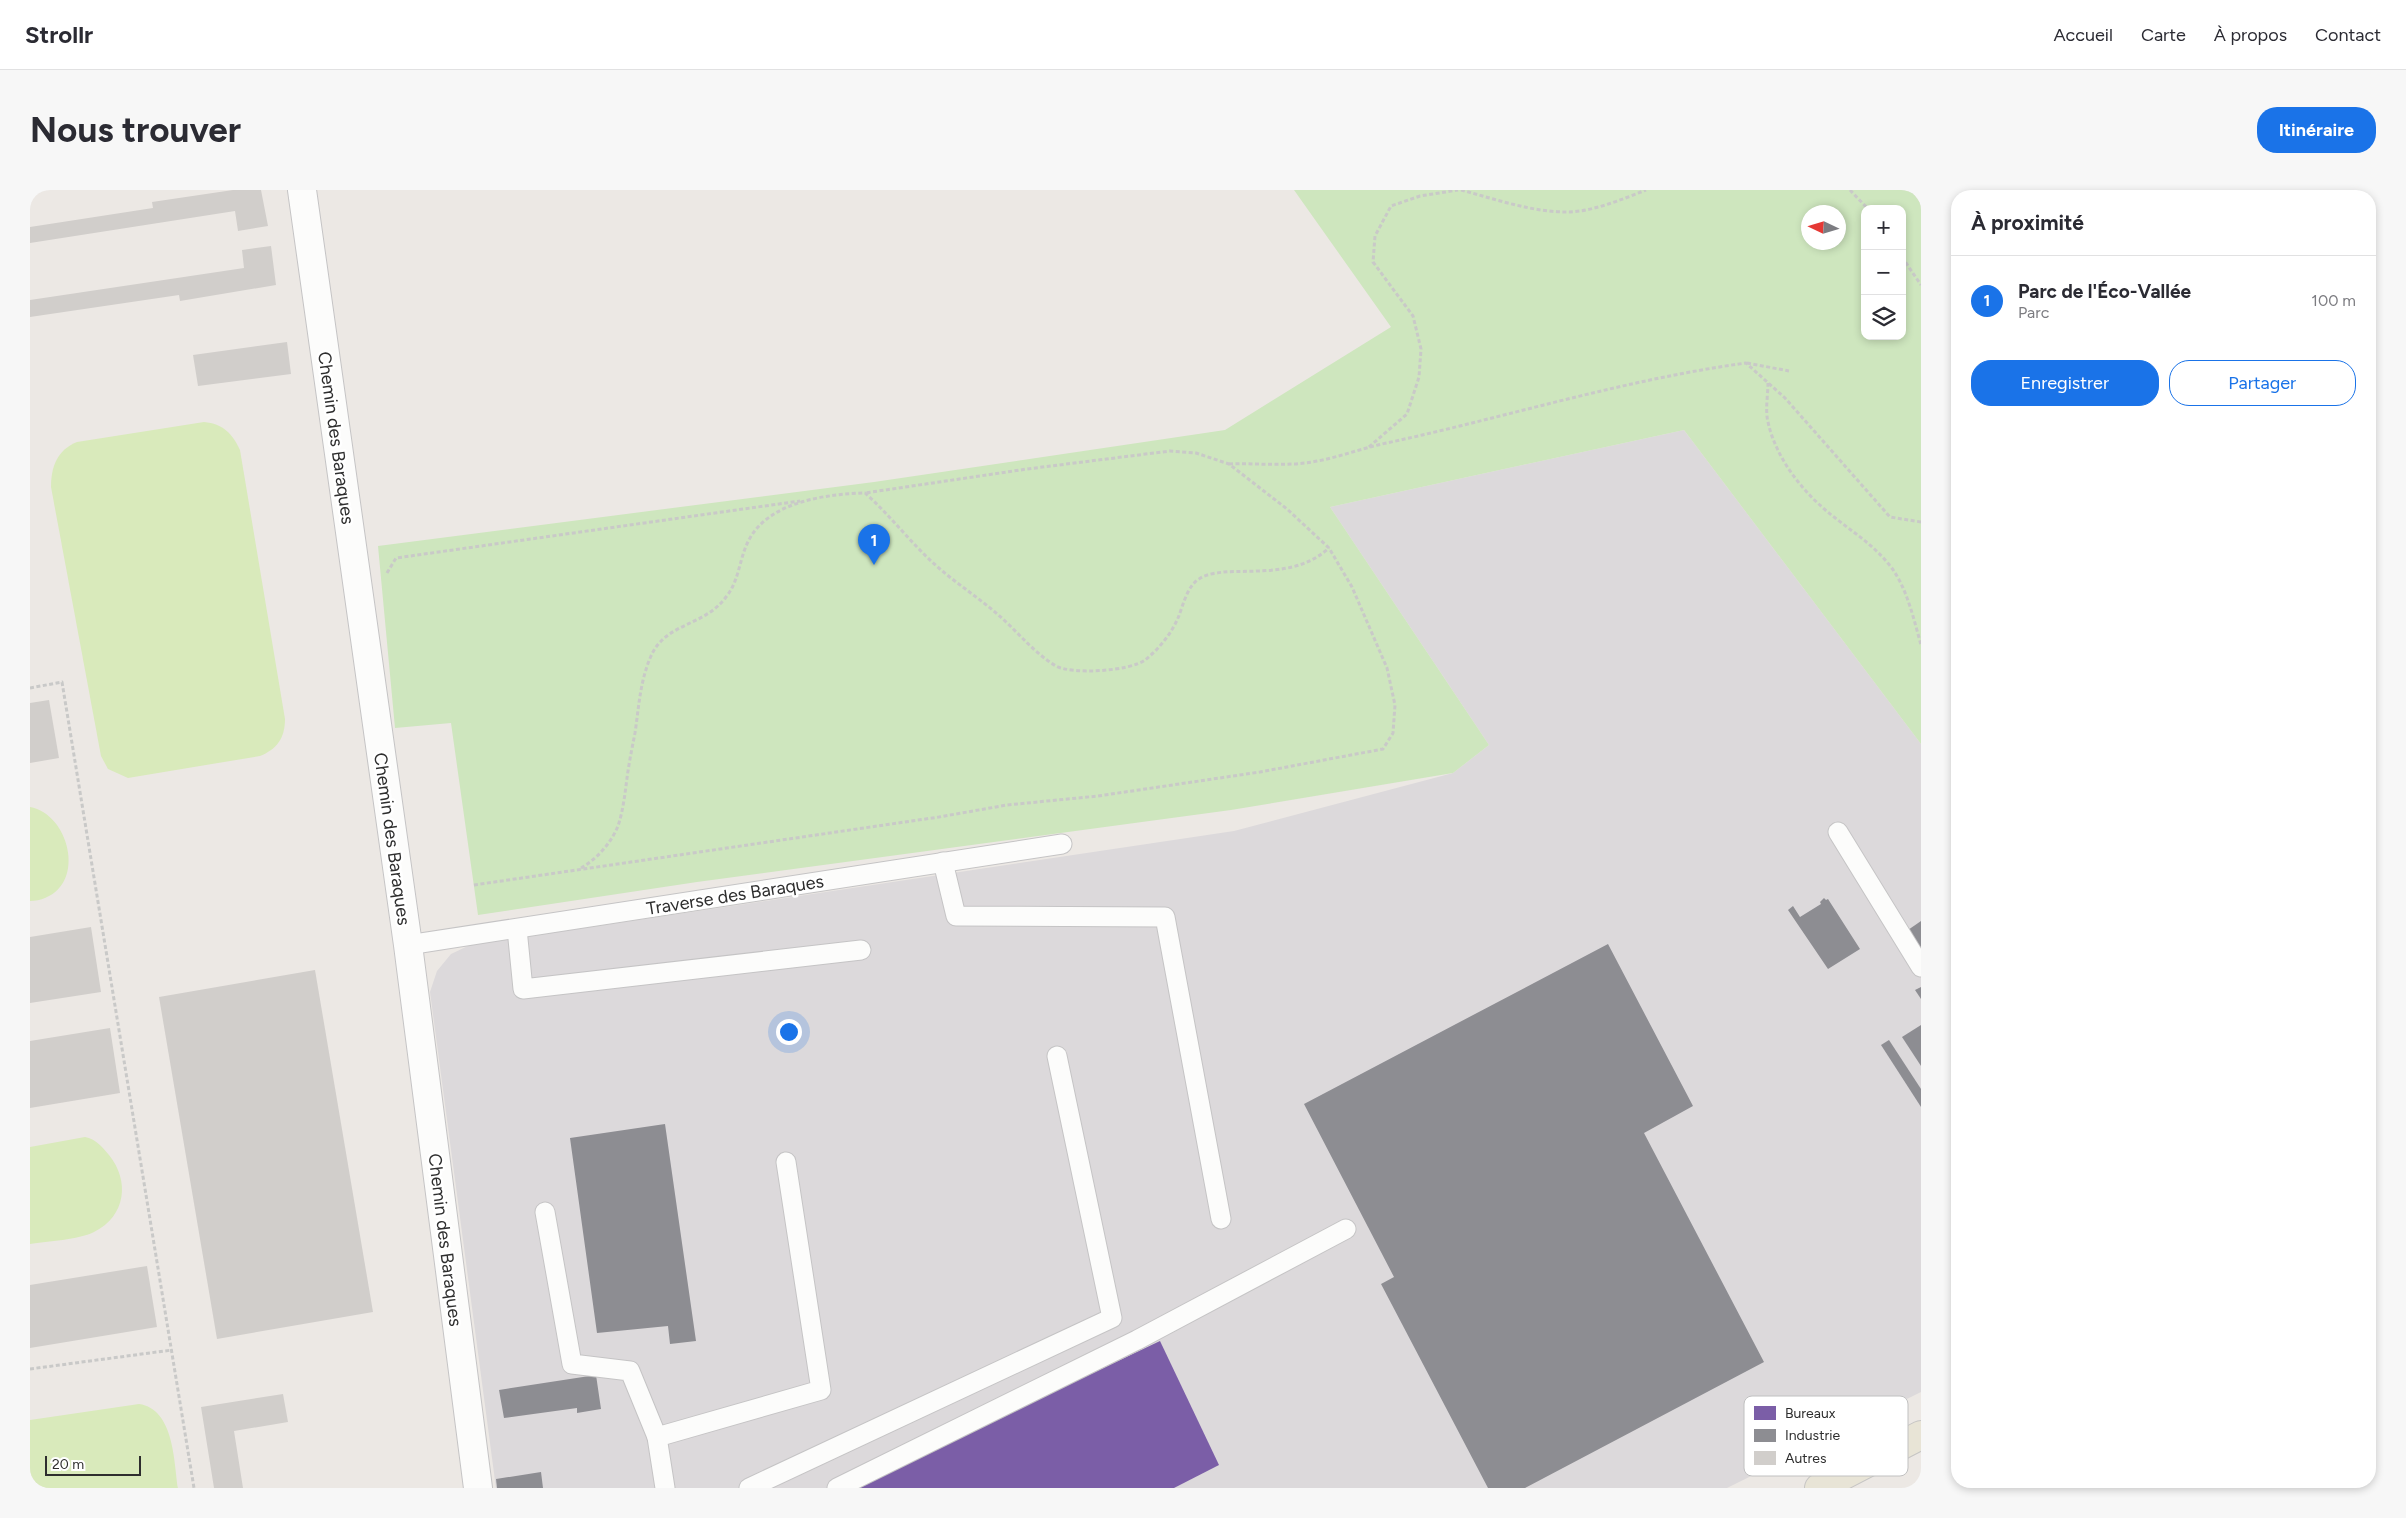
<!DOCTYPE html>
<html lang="fr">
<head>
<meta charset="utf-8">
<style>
  :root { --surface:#fff; --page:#f7f7f7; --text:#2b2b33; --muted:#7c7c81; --line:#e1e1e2; --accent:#1a73e8 }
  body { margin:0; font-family:Figtree,sans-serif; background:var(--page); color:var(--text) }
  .controls { position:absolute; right:15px; top:15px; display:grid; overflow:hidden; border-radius:10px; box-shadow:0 2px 8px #0003 }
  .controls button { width:45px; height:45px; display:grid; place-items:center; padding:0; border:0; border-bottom:1px solid var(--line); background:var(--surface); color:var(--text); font:25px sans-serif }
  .compass { position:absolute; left:1771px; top:15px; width:45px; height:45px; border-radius:50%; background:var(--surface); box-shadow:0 2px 8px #0003; rotate:274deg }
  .scale { position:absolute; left:15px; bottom:12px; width:96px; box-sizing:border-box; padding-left:5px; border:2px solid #2e2e2e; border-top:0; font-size:14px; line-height:18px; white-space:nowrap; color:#2e2e2e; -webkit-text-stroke:4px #fff; paint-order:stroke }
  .you { position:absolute; left:758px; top:841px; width:18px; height:18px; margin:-12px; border:4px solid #fff; border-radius:50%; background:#1a73e8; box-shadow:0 0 0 8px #1a73e833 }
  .badge { display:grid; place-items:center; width:32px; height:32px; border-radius:50%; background:var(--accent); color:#fff; font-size:16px; font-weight:700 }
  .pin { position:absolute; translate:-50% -41px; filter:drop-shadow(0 1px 2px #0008) }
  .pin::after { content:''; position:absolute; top:26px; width:18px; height:15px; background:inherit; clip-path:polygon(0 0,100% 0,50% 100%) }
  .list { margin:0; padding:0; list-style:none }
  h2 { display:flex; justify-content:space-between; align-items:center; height:65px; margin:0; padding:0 20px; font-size:21px }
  h2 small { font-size:16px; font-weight:400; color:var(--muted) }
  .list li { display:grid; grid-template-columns:32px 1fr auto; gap:15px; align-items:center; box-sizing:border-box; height:90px; padding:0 20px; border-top:1px solid var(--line) }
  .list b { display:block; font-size:19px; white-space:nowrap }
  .list p { margin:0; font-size:16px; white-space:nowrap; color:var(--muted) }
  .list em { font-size:16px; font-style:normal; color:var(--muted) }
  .actions { display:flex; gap:10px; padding:15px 20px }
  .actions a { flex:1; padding:11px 0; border:1px solid var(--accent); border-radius:20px; text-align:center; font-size:18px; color:var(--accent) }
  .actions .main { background:var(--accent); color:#fff }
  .icon { flex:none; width:28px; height:28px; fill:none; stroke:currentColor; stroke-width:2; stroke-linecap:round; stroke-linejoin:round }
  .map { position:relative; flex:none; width:1891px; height:1298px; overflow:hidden; border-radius:20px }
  header { display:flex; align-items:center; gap:30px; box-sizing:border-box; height:70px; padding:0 25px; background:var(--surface); border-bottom:1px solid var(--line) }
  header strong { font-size:24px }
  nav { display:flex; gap:28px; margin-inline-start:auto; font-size:18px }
  .intro { display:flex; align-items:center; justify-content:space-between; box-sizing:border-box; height:120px; padding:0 30px }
  h1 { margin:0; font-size:35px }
  .button { padding:12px 22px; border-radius:20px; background:var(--accent); color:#fff; font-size:18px; font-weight:700 }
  main { display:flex; gap:30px; padding:0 30px }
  aside { flex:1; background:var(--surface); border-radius:20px; box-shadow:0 2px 8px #0003 }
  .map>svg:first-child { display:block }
  .industrial { fill:#dcd9db }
  .green { fill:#cee6be; fill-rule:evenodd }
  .pitch { fill:#d9eabb }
  .offices { fill:#7b5ea7 }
  .industry { fill:#8d8d92 }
  .building { fill:#d1cecb }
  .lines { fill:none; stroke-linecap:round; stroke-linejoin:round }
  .service-casing { stroke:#c5c4c5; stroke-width:21 }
  .minor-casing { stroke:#c5c4c5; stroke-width:30 }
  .primary-casing { stroke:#c6c5c4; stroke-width:30 }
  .path { stroke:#c9c9c8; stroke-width:3; stroke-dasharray:4 2.5; stroke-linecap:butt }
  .service { stroke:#fcfcfb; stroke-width:19 }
  .minor { stroke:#fcfcfb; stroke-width:28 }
  .primary { stroke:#e8e4d6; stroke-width:28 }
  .labels { text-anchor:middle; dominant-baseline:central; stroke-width:5; stroke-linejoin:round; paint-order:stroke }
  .street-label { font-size:18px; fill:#2e2e2e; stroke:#fff }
  .key { fill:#fff; stroke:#c0c0c0; stroke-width:1 }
  .key-label { font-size:14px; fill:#2e2e2e }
</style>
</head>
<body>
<header>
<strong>Strollr</strong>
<nav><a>Accueil</a><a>Carte</a><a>À propos</a><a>Contact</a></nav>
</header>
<div class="intro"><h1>Nous trouver</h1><a class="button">Itinéraire</a></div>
<main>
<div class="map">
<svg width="1891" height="1298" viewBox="0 0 1891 1298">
  <rect width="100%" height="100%" fill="#ece8e4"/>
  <path class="industrial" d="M 1654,240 L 1891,554 L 1891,1202 L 1697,1298 L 466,1298 L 400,802 L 407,781 L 421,764 L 440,755 L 1204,641 L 1423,583 L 1459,555 L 1300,317 Z"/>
  <path class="green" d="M 1264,0 L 1881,0 L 1891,14 L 1891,554 L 1654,240 L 1300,317 L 1459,555 L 1423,583 L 1201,620 L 667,692 L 448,725 L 421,533 L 365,538 L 348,356 L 844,292 L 1195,240 L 1361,137 ZM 1835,19 L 1872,19 L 1872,146 L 1835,146 ZM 1778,22 L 1808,22 L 1808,52 L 1778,52 Z"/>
  <g class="pitch">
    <path d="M 174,232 C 193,234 202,243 210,260 L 255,529 C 255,548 247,559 230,566 L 98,588 L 78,579 L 71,566 L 21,297 C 21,277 27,260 47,252 Z"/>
    <path d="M 0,617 C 39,624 56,692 15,708 C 11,710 5,711 0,711 Z"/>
    <path d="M 55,947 C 66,949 72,957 79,965 C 100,991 96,1026 64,1042 C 48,1050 18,1051 0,1054 L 0,957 Z"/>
    <path d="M 109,1214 C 144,1219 144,1271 148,1298 L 0,1298 L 0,1230 Z"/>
  </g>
  <path class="offices" d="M 1130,1151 L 1189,1275 L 1144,1298 L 821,1298 Z"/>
  <g class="industry">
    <path d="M 1794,708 L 1796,710 L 1798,709 L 1830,759 L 1798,779 L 1758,720 L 1763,716 L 1770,727 L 1791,714 L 1790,712 Z"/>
    <path d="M 1891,731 L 1891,761 L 1878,740 Z"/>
    <path d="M 1578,754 L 1663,916 L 1614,943 L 1734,1172 L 1495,1298 L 1458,1298 L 1351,1094 L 1364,1087 L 1274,914 Z"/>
    <path d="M 1891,797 L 1891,809 L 1885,800 Z"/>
    <path d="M 1891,835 L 1891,876 L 1872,847 Z"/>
    <path d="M 1859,850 L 1891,899 L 1891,917 L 1851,855 Z"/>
    <path d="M 635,934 L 666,1151 L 640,1154 L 638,1136 L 567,1143 L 540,948 Z"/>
    <path d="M 566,1185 L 571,1219 L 547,1223 L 547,1218 L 474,1228 L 469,1200 Z"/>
    <path d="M 511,1282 L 513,1298 L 467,1298 L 466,1289 Z"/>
  </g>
  <g class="building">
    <path d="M 203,0 L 231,0 L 238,36 L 208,41 L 205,21 L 0,53 L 0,37 L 123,18 L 122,12 Z"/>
    <path d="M 241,56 L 246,95 L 150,111 L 149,105 L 0,127 L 0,110 L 214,78 L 212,60 Z"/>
    <path d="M 257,152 L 261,184 L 168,196 L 163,165 Z"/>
    <path d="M 19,510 L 29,568 L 0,573 L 0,513 Z"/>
    <path d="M 61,737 L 71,802 L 0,813 L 0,747 Z"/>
    <path d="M 285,780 L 343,1122 L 187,1149 L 129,807 Z"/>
    <path d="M 80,838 L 90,903 L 0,918 L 0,851 Z"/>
    <path d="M 117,1076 L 127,1137 L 0,1158 L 0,1095 Z"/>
    <path d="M 253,1204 L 258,1232 L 204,1241 L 213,1298 L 184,1298 L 171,1217 Z"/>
  </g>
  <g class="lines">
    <g class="service-casing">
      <g id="service">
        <path d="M 1808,642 L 1891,777"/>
        <path d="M 913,672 L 926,726 L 1135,727 L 1191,1029"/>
        <path d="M 487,739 L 493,799 L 831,760"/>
        <path d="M 378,755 L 1032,654"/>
        <path d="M 515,1022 L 542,1174 L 600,1181 L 627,1247"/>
        <path d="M 635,1298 L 627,1247 L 791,1200 L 756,972"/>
        <path d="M 719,1298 L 1082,1128 L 1027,866"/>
        <path d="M 807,1298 L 1107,1150 L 1316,1039"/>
      </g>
    </g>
    <g class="minor-casing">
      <path id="minor" d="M 272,0 L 378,755 L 448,1298"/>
    </g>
    <g class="primary-casing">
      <path id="primary" d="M 1789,1298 L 1891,1245"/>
    </g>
    <g class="path">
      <path d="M 1431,0 C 1465,9 1501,22 1537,22 C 1562,22 1593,9 1616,0"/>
      <path d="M 1820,0 L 1838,19"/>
      <path d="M 1872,67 L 1891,95"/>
      <path d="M 1717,173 L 1759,181"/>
      <path d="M 1738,193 C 1738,205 1735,220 1738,232 C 1746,269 1774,304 1804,327 C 1824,343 1845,356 1861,377 C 1877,398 1884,430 1891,455"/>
      <path d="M 1339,257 L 1377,224 L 1389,187 L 1391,159 L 1383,126 L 1343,72 L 1345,46 L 1361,16 L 1390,6 L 1428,0"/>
      <path d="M 1199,274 C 1224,273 1250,276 1275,273 C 1301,270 1326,260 1352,254 C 1474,228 1592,190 1716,173 L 1755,208 L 1860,327 L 1891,332"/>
      <path d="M 357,383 L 366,368 L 770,311"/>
      <path d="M 0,498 L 32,492 L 164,1298"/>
      <path d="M 551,678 C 567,669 581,653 588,636 C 593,621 595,604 597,588 C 599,573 602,558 605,543 C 609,516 610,491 621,466 C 636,432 674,437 696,407 C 710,390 709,367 720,348 C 741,311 798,304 835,303 C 862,327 883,356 910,379 C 931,397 955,412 975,431 C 992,447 1006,464 1026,476 C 1043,485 1100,481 1115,470 C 1129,459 1141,444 1148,428 C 1153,416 1157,396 1169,389 C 1176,384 1186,383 1194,382 C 1231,380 1269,385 1299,358"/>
      <path d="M 444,695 L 909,627 L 977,615 L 1068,606 L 1230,582 L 1353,559 L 1363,543 L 1365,515 L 1357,478 L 1322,397 L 1299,358 L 1257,319 L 1199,274 L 1166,263 L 1140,261 L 997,279 L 835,303"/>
      <path d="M 0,1179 L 142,1160"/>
    </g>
    <use href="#service" class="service"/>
    <use href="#minor" class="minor"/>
    <use href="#primary" class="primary"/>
  </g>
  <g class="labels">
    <g class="street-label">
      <text transform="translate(306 248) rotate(82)">Chemin des Baraques</text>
      <text transform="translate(362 649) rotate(82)">Chemin des Baraques</text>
      <text transform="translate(705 705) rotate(-9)">Traverse des Baraques</text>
      <text transform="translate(415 1050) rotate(83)">Chemin des Baraques</text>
    </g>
  </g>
  <rect x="1714" y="1206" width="164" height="80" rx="8" class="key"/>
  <rect x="1724" y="1216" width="22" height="14" fill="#7b5ea7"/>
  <rect x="1724" y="1239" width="22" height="13" fill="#8d8d92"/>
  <rect x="1724" y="1261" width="22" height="14" fill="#d1cecb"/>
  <g class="key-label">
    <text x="1755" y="1228">Bureaux</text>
    <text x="1755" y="1250">Industrie</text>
    <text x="1755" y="1273">Autres</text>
  </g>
</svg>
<div class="controls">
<button>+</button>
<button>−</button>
<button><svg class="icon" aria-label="layers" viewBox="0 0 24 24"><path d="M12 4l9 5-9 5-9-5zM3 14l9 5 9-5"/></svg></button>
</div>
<svg class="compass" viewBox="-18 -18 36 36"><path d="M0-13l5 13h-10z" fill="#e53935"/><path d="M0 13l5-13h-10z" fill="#7c7c81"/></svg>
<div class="scale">20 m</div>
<div class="you"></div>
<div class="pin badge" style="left:844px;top:375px">1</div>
</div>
<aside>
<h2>À proximité<small></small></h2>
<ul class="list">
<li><span class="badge">1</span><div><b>Parc de l'Éco-Vallée</b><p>Parc</p></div><em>100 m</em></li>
</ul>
<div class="actions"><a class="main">Enregistrer</a><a>Partager</a></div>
</aside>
</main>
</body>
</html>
